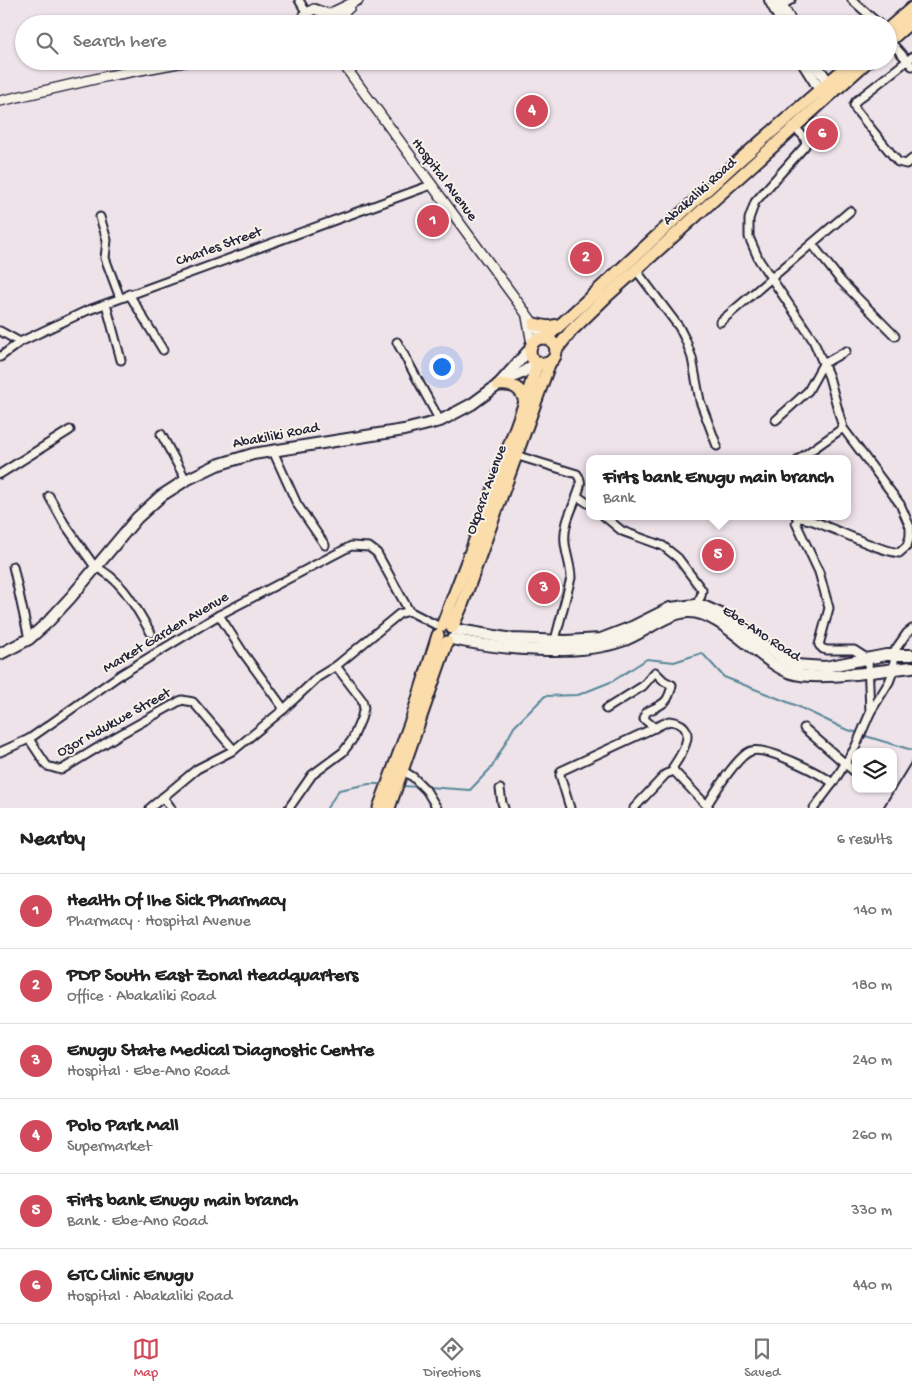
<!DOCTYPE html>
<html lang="en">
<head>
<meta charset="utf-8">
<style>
  :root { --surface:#fff; --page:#f2f2f2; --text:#222; --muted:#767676; --line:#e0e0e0; --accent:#d1495b }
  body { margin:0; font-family:"Gochi Hand",sans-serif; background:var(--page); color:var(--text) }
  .controls { position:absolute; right:15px; bottom:15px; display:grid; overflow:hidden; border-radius:10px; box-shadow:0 1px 4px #0004 }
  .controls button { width:45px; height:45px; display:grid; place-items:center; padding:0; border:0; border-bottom:1px solid var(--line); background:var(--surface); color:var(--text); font:25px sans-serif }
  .you { position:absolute; left:441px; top:366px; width:18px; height:18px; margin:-12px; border:4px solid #fff; border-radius:50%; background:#1a73e8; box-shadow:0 0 0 8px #1a73e833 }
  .badge { display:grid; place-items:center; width:32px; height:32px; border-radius:50%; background:var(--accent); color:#fff; font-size:16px; font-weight:700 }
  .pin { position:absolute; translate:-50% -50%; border:2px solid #fff; box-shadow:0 1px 5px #0006 }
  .popup { position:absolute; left:586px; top:455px; width:265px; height:65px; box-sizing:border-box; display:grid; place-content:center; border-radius:10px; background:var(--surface); filter:drop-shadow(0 1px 4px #0005); font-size:16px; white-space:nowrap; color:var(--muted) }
  .popup b { font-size:19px; color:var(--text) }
  .popup::after { content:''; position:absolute; left:50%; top:100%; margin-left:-10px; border:10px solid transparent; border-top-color:var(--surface) }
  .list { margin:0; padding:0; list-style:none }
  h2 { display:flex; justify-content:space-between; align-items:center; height:65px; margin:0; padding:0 20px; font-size:21px }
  h2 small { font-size:16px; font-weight:400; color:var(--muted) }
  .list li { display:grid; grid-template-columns:32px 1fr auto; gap:15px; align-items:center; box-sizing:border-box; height:75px; padding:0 20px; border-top:1px solid var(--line) }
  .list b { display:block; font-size:19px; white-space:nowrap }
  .list p { margin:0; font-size:16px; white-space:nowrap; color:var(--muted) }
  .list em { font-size:16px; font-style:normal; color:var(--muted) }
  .icon { flex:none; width:28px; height:28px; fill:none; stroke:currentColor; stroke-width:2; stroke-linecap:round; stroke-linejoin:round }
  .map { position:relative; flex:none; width:912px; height:808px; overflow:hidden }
  .search { position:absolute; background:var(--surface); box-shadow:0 1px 4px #0004; left:15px; right:15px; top:15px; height:55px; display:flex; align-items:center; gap:12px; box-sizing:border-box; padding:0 18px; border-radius:28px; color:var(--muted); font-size:19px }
  .sheet { height:515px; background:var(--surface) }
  nav { display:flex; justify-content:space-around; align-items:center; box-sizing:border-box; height:70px; border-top:1px solid var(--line); background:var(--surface); font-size:14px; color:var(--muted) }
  nav a { display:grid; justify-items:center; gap:2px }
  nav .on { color:var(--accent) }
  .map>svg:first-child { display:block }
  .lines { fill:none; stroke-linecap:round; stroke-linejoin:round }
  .stream { stroke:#578798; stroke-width:2 }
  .minor-casing { stroke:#22223b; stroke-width:11 }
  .tertiary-casing { stroke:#22223b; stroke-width:12 }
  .secondary-casing { stroke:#22223b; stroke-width:14 }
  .primary-casing { stroke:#22223b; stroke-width:15 }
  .minor { stroke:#f7f3e8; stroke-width:7 }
  .tertiary { stroke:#f7f3e8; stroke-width:9 }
  .secondary { stroke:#f7f3e8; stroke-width:10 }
  .primary { stroke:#fbddab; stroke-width:11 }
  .rail { stroke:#22223b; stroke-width:2 }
  .labels { text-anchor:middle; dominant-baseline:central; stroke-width:4; stroke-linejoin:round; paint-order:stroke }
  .street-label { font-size:15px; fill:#22223b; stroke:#f7f3e8 }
</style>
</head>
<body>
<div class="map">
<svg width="912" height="808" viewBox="0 0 912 808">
  <rect width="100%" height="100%" fill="#efe3ea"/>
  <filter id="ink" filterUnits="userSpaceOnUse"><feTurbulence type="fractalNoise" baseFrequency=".02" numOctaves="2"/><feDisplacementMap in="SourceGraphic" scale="10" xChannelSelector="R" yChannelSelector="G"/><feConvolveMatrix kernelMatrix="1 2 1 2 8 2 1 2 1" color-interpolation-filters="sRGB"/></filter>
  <g filter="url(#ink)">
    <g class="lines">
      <g class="stream">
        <path d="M 862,735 L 912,750"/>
        <path d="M 402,786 L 419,787"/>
        <path d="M 427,787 L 470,790 L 492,767 L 514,727 L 545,696 L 578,695 L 613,681 L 647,659 L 674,662 L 702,653 L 724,677 L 795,705 L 845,729 L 858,733"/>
        <path d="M 327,808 L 339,790 L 369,784 L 382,784"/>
      </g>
      <g class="minor-casing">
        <g id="minor">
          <path d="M 299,0 L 306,12"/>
          <path d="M 852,0 L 879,24"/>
          <path d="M 782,5 L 791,0"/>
          <path d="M 890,41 L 912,66"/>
          <path d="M 912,57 L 856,101 L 854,105 L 856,110 L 898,162 L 906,164 L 912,159"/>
          <path d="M 794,127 C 800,133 808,138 805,146 L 755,202 L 749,219 L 749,237 L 759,260 L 813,340 L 829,377 L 843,428 L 900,504 L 910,527 L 910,536 L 907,546 L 899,553 C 875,549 851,536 828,527 C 819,523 808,518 798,518 L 796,516"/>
          <path d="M 100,217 L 107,240 L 105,258 L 120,298"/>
          <path d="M 812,244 L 841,281 L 895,336"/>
          <path d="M 636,270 L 679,327 L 686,341 L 692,358 L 700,401 L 717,446"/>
          <path d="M 129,294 L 163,350"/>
          <path d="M 106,304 L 121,360"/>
          <path d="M 720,322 L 850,211"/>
          <path d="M 0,331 L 20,342"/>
          <path d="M 397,342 L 440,421"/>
          <path d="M 0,357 L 20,342 L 86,311 L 431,185"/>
          <path d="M 776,420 L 808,391 L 823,364 L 846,351"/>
          <path d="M 161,434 L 186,480"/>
          <path d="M 273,451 L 297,504 L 325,545"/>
          <path d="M 515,455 L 577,474 C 583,482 580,487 577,496 L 589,504"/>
          <path d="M 799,459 L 843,428"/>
          <path d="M 0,474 L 70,430"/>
          <path d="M 49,496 L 64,523 L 95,567 C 122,578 137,610 151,633"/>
          <path d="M 604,516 L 622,531 L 663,546 L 678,558 L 702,590 L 701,596 L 696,605"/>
          <path d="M 798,518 L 796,523 L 819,572 L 829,608 L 819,645 L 823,649 L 827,650 L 854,650 L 868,659 L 870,713"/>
          <path d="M 13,566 L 29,639"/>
          <path d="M 219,615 L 244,654 L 284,709"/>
          <path d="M 555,640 L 571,578 C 571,566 566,555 565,543 C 563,526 571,511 577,496"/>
          <path d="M 606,709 L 643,686 L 655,672 L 664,681 L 672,685 C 668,704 663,704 646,712 L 644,719 L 655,728"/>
          <path d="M 804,728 L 856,773"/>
          <path d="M 29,739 L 47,766 L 61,770 L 117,736 L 178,702 L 182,700 L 193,702 L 234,750"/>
          <path d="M 0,752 L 29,739 L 120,675 L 219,615 L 351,546 L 369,547 L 377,553 L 409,611"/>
          <path d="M 400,769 L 413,777 L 426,790 L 437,808"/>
          <path d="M 500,789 L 502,803 L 504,808"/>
          <path d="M 163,797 L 171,808"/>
          <path d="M 707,805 C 715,792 737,756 751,751 C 767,746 819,773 833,783"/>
          <path d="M 150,808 L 197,769 L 234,750 L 284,709 L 318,677 L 336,666 L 399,614 L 409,611 L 440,627"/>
          <path d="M 289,808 L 312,775 L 343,752 L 352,740 L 361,719 L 364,708 L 362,700 L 336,666"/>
          <path d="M 570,808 L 560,775 L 561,771 L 669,721 C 700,724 684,751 673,767 L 674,771"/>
          <path d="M 634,808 L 666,774 L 674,771 L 709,808"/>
          <path d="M 814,808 L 833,783 L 855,748 L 870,713 L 889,682 L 894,669 L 894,654 L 895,650 L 907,633 L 912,629"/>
        </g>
      </g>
      <g class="tertiary-casing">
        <g id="tertiary">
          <path d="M 327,15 L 358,0"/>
          <path d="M 301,24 L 305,14 L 314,9 L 325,13 L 329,24"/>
          <path d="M 332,24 L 350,7"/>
          <path d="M 341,61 L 544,338"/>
          <path d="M 0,101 L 108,76 L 189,61"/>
          <path d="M 527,317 L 532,344"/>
        </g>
      </g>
      <g class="secondary-casing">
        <g id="secondary">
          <path d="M 770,0 L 783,24"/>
          <path d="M 779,0 L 792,24"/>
          <path d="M 802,61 L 824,96"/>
          <path d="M 813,61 L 833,89"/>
          <path d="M 501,382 L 522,373 L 537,362"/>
          <path d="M 453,629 L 512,639 L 566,641 L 601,639 L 632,627 L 670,608 L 696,605 L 703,606 L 723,615 L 782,658 L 795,665 L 825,667 L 886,655 L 912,655"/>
          <path d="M 452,639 C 500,649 576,657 622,641 C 643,634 666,613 688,612 C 722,611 759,662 791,673 C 820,682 880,670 912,667"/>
          <path d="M 0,654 L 29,639 L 48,622 L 71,597 L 137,518 L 161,496 L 186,480 L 217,465 L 253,454 L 404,430 L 440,421 L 472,404 L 498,385 L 530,349"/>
        </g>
      </g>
      <g class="primary-casing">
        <g id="primary">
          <path d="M 888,29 L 912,8"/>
          <path d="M 888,42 L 912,21"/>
          <path d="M 534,324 L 548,327 L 559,325"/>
          <path d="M 546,338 L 735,164 L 853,61"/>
          <circle cx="543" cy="351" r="13"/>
          <path d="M 556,350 L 571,331 L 606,297 L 868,61"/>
          <path d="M 498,385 C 513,384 521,387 525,402"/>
          <path d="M 442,626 L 471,551 L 525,402 L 538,362"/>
          <path d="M 452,628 L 462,605 L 550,362"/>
          <path d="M 379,808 L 412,718 L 438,635"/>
          <path d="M 389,808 L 447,642"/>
        </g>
      </g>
      <use href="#minor" class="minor"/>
      <use href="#tertiary" class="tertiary"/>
      <use href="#secondary" class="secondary"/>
      <use href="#primary" class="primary"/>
      <path class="rail" d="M 883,808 L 912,761"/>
    </g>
  </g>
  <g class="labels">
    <g class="street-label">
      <text transform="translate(444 180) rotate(53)">Hospital Avenue</text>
      <text transform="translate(700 192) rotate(-42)">Abakaliki Road</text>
      <text transform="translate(219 247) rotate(-20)">Charles Street</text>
      <text transform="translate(276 436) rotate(-11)">Abakiliki Road</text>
      <text transform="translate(487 490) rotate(-70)">Okpara Avenue</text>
      <text transform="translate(166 633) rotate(-31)">Market Garden Avenue</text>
      <text transform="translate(761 634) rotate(33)">Ebe-Ano Road</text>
      <text transform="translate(114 723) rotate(-29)">Ozor Ndukwe Street</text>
    </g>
  </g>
</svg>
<div class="controls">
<button><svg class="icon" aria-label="layers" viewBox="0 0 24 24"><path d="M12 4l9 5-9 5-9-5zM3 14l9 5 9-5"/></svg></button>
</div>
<div class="you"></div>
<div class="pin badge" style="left:433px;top:221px">1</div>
<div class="pin badge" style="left:586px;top:258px">2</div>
<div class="pin badge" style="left:544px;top:588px">3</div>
<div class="pin badge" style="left:532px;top:111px">4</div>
<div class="pin badge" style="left:718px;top:555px">5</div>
<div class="popup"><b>Firts bank Enugu main branch</b>Bank</div>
<div class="pin badge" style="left:822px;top:134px">6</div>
<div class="search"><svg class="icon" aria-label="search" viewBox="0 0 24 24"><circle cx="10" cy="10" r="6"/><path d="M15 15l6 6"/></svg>Search here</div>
</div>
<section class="sheet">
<h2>Nearby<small>6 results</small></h2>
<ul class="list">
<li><span class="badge">1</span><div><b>Health Of Ihe Sick Pharmacy</b><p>Pharmacy · Hospital Avenue</p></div><em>140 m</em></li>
<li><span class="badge">2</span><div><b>PDP South East Zonal Headquarters</b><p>Office · Abakaliki Road</p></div><em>180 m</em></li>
<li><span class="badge">3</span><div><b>Enugu State Medical Diagnostic Centre</b><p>Hospital · Ebe-Ano Road</p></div><em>240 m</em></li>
<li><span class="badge">4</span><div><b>Polo Park Mall</b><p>Supermarket</p></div><em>260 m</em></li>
<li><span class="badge">5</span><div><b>Firts bank Enugu main branch</b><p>Bank · Ebe-Ano Road</p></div><em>330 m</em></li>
<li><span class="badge">6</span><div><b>GTC Clinic Enugu</b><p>Hospital · Abakaliki Road</p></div><em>440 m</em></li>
</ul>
</section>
<nav>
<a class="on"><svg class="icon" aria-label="map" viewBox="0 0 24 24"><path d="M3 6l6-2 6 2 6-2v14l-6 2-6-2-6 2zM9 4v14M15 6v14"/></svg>Map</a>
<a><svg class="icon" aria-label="directions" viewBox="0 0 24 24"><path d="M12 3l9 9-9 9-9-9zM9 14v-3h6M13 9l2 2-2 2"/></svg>Directions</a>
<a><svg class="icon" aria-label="saved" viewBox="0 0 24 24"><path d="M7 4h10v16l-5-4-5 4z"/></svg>Saved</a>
</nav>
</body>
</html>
